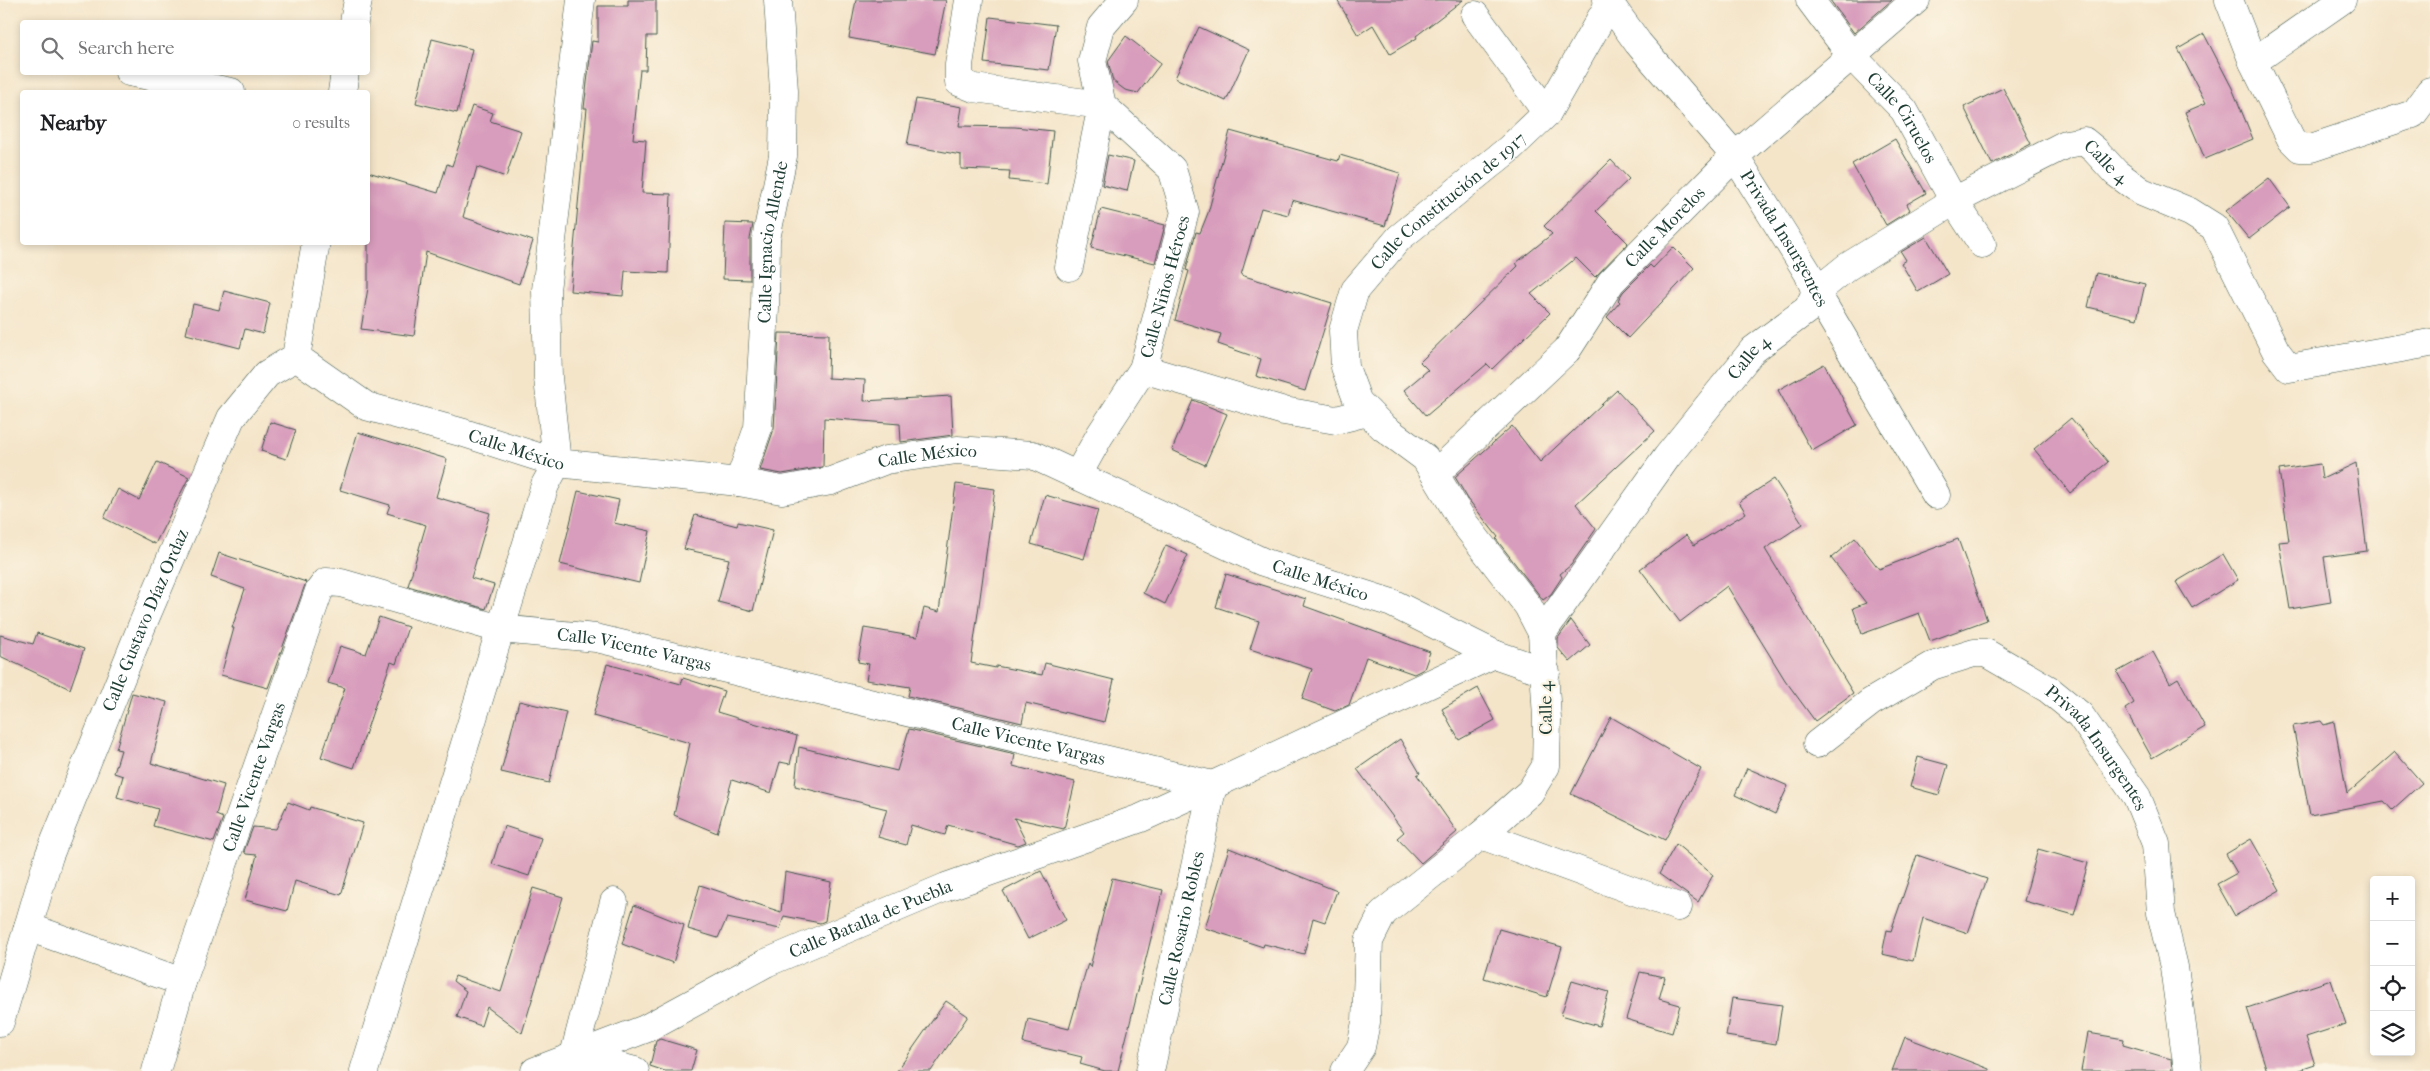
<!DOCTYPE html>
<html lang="en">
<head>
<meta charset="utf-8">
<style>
  :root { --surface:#fff; --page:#f2f2f2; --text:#202124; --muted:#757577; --line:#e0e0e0 }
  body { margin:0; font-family:"IM FELL French Canon",serif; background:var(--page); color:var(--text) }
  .controls { position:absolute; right:15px; bottom:15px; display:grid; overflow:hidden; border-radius:5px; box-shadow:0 2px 8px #0003 }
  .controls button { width:45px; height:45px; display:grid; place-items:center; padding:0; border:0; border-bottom:1px solid var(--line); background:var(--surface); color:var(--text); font:25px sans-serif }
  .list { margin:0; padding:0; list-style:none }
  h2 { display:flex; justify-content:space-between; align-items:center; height:65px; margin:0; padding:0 20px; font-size:21px }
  h2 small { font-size:16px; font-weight:400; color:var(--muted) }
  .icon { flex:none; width:28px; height:28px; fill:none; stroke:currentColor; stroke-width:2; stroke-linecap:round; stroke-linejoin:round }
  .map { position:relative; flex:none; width:2430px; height:1071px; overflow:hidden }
  .search { position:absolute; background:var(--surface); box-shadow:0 2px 8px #0003; left:20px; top:20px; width:350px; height:55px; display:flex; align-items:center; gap:12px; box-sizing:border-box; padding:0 18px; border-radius:5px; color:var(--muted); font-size:19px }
  .panel { position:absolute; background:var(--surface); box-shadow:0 2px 8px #0003; left:20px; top:90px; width:350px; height:155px; border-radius:5px }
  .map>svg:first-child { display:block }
  .building { fill:#d89cbc }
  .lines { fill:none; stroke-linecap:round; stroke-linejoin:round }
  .minor-casing { stroke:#3f564a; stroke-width:29 }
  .minor { stroke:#fff; stroke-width:28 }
  .labels { text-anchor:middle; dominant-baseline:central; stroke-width:4.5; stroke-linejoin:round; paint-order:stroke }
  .street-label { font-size:18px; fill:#1f3d34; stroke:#fcf5e5 }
</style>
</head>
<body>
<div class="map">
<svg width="2430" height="1071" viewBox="0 0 2430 1071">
  <rect width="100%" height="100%" fill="#fcf5e5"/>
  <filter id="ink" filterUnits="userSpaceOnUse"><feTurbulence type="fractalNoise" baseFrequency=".02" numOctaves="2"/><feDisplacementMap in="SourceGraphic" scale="10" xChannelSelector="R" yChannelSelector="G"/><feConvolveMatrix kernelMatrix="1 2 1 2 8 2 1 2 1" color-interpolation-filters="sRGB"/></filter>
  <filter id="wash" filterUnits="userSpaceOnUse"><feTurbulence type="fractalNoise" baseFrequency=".0096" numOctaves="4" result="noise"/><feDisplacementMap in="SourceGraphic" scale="20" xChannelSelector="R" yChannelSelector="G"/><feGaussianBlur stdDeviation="1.12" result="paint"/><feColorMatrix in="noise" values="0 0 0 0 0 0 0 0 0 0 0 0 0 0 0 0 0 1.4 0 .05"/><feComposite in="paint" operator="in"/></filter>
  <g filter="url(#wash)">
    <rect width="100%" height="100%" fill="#f4e5c9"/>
    <g id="blocks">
      <g class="building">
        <path d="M 628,0 L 656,0 L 656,36 L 647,36 L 646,70 L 640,70 L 633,139 L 646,140 L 642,193 L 671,194 L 668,273 L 625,271 L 623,296 L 570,291 L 587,108 L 584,108 L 592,41 L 598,42 L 598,6 L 628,6 Z"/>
        <path d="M 856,0 L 946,0 L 935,54 L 849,38 Z"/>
        <path d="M 1337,0 L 1463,0 L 1416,36 L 1417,38 L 1390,54 L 1373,25 L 1358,35 Z"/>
        <path d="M 1830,0 L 1892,0 L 1854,33 Z"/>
        <path d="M 990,17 L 1056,25 L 1049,70 L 984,63 Z"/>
        <path d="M 1199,27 L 1249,50 L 1226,101 L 1175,78 Z"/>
        <path d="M 2204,34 L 2232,88 L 2253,139 L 2205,159 L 2185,112 L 2206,103 L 2178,49 Z"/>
        <path d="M 1126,36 L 1161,63 L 1138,93 L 1125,90 L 1113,81 L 1108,61 Z"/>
        <path d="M 432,39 L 472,49 L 457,113 L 416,103 Z"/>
        <path d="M 2003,88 L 2031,144 L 1992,164 L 1964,107 Z"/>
        <path d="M 916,99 L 962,107 L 959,126 L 1015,127 L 1053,131 L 1047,184 L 1009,180 L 1010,171 L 961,169 L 961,155 L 907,145 Z"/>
        <path d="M 472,106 L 493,113 L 490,121 L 521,131 L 506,177 L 477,167 L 463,217 L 533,241 L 519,284 L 426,252 L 414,336 L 361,329 L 368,288 L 368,172 L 438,193 L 447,164 L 452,166 Z"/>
        <path d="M 1230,131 L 1338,161 L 1340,155 L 1400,173 L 1385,226 L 1292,200 L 1288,215 L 1261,208 L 1241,275 L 1332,303 L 1305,391 L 1256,376 L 1261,359 L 1218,344 L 1221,334 L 1175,320 L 1189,271 L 1186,270 L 1196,232 L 1200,233 L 1208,213 Z"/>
        <path d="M 1895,139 L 1926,193 L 1907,204 L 1910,210 L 1886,225 L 1852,164 Z"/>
        <path d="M 1108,155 L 1134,161 L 1127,191 L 1102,185 Z"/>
        <path d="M 1611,160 L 1629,179 L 1596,211 L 1628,243 L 1595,277 L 1576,258 L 1531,294 L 1550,313 L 1492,369 L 1487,364 L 1426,416 L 1404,390 L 1428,370 L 1420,362 L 1518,266 L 1516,263 L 1552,234 L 1544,226 Z"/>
        <path d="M 2269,178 L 2290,207 L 2249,239 L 2226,211 Z"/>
        <path d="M 1101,209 L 1165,225 L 1155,263 L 1091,248 Z"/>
        <path d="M 725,223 L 753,224 L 750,239 L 750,280 L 723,279 Z"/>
        <path d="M 1926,237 L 1948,274 L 1918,292 L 1901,263 L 1906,260 L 1901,252 Z"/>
        <path d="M 1673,247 L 1694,268 L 1628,338 L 1607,317 L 1620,302 L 1618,300 L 1623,292 L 1650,265 L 1653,268 Z"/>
        <path d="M 2096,273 L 2145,284 L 2137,319 L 2088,307 Z"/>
        <path d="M 224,291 L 270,303 L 263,334 L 245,329 L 240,348 L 186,334 L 193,304 L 219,310 Z"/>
        <path d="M 779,333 L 829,334 L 828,378 L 865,380 L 864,401 L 951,396 L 953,435 L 901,442 L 900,424 L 824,418 L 823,467 L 782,474 L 760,470 L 774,429 Z"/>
        <path d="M 1824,364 L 1857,425 L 1812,451 L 1778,390 Z"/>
        <path d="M 1617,390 L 1655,431 L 1576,504 L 1596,529 L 1571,565 L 1560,574 L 1562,577 L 1551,594 L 1543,600 L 1496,539 L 1498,537 L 1468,499 L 1455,477 L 1512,426 L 1540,462 Z"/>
        <path d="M 1193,400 L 1227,414 L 1205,465 L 1172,450 Z"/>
        <path d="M 2071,418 L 2108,462 L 2070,493 L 2034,449 Z"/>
        <path d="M 270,422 L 296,430 L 286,459 L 261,451 Z"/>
        <path d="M 358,432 L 447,459 L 436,497 L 490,513 L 471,578 L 494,585 L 486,609 L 408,586 L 426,525 L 387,513 L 390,505 L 340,490 Z"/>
        <path d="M 157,462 L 189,477 L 155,544 L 104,518 L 118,489 L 139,500 Z"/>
        <path d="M 2356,463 L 2367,551 L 2324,557 L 2331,602 L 2290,609 L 2279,542 L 2289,541 L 2279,470 L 2320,464 L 2322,479 Z"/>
        <path d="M 1774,479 L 1803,524 L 1765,549 L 1853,693 L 1815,721 L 1785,680 L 1727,586 L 1680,622 L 1640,569 L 1686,535 L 1694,545 L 1746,513 L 1739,502 Z"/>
        <path d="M 956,484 L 995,489 L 971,663 L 996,668 L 996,666 L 1042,675 L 1045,663 L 1114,680 L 1104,722 L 1026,703 L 1022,723 L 908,696 L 910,687 L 866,680 L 869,664 L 858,662 L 864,628 L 917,637 L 924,608 L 939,612 Z"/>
        <path d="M 578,491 L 619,500 L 614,523 L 650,531 L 639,583 L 560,564 Z"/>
        <path d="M 1045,495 L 1098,510 L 1084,559 L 1031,544 Z"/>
        <path d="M 695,515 L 737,526 L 738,522 L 773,530 L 753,611 L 718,602 L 729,559 L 684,549 Z"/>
        <path d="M 1855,538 L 1879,569 L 1958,539 L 1987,620 L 1930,641 L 1919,613 L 1862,634 L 1853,608 L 1866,603 L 1831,558 Z"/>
        <path d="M 1166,545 L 1188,555 L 1165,604 L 1143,593 Z"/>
        <path d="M 219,553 L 306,582 L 268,688 L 221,675 L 234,628 L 232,628 L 245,589 L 211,577 Z"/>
        <path d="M 2223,554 L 2238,580 L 2192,608 L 2176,582 Z"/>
        <path d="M 1226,574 L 1306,599 L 1304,606 L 1430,652 L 1424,669 L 1414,674 L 1366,657 L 1349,705 L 1335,711 L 1302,699 L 1312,669 L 1250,649 L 1259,621 L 1216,607 Z"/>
        <path d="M 379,617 L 408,627 L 396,664 L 391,662 L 378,699 L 377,699 L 354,768 L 321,757 L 345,688 L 328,683 L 340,646 L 366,654 Z"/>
        <path d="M 1571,620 L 1590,645 L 1570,662 L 1558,648 L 1558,638 Z"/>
        <path d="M 37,633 L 84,649 L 70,689 L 0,656 L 0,635 L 33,644 Z"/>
        <path d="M 2153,652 L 2170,683 L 2178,678 L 2205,727 L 2152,758 L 2125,709 L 2134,703 L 2117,672 Z"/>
        <path d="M 607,664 L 681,684 L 683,678 L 724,691 L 717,712 L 797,736 L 790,764 L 780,762 L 771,793 L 732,780 L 717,833 L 674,815 L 690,743 L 593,716 Z"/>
        <path d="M 1478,688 L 1495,720 L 1459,740 L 1442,709 Z"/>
        <path d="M 132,693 L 167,702 L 151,763 L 224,785 L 216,815 L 223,818 L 214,842 L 153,826 L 158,809 L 117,797 L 123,776 L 114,773 L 121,750 L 116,749 Z"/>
        <path d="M 519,701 L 566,712 L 549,783 L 501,772 Z"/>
        <path d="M 1611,717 L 1701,769 L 1665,840 L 1571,794 Z"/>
        <path d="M 2321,721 L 2324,725 L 2334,722 L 2347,794 L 2395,752 L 2422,783 L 2392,810 L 2384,801 L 2310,815 L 2293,726 Z"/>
        <path d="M 909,729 L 1015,754 L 1013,766 L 1075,782 L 1064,829 L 1014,818 L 1026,842 L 1018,845 L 948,825 L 945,835 L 911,825 L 906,845 L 878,837 L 887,809 L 795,786 L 799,747 L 897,771 Z"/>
        <path d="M 1400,739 L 1420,773 L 1417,775 L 1457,832 L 1421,863 L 1397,838 L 1404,832 L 1357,769 Z"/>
        <path d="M 1918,757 L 1948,765 L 1939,795 L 1910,787 Z"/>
        <path d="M 1747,768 L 1788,786 L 1775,814 L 1735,795 Z"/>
        <path d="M 288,802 L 309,810 L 310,807 L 363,823 L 341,895 L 295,881 L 287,911 L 245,900 L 257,855 L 246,854 L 244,851 L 253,827 L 276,829 Z"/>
        <path d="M 504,826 L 541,838 L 529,876 L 492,864 Z"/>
        <path d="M 2251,839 L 2280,890 L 2235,916 L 2217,884 L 2237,873 L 2226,854 Z"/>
        <path d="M 1676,844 L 1713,875 L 1698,902 L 1659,874 Z"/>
        <path d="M 1229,848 L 1337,891 L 1325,922 L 1313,918 L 1304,954 L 1264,944 L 1263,947 L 1205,928 Z"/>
        <path d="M 2038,849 L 2088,863 L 2074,915 L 2024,901 Z"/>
        <path d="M 1917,855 L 1987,879 L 1968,933 L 1923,918 L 1913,961 L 1882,954 L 1887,930 L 1891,931 Z"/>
        <path d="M 1041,871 L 1066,920 L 1028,939 L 1003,891 Z"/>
        <path d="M 785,872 L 831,882 L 825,921 L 820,923 L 784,916 L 780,929 L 727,918 L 718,938 L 688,929 L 700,885 L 781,912 Z"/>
        <path d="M 1112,878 L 1163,890 L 1118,1071 L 1105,1071 L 1080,1064 L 1082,1057 L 1023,1043 L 1028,1019 L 1069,1029 L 1088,963 L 1090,967 Z"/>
        <path d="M 533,888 L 563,897 L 522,1033 L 487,1007 L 481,1026 L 457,1017 L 466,991 L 453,981 L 455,976 L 501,992 Z"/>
        <path d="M 634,905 L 684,925 L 673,963 L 622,944 Z"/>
        <path d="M 1499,929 L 1562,947 L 1547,997 L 1484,978 Z"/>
        <path d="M 1640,972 L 1665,977 L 1659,999 L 1680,1005 L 1672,1033 L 1626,1019 Z"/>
        <path d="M 2331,980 L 2346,1024 L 2306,1037 L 2315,1065 L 2297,1071 L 2267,1071 L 2247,1008 Z"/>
        <path d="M 1572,981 L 1609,992 L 1599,1026 L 1561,1015 Z"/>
        <path d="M 1732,998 L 1782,1005 L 1776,1044 L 1726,1036 Z"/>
        <path d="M 946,1001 L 968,1016 L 931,1071 L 897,1071 Z"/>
        <path d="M 2088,1033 L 2124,1039 L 2123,1045 L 2171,1059 L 2172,1071 L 2081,1071 Z"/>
        <path d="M 1905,1037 L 1989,1069 L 1989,1071 L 1892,1071 Z"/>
        <path d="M 660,1039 L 697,1050 L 691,1071 L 665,1071 L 650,1066 L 656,1041 Z"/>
      </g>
    </g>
  </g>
  <g filter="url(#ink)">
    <use href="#blocks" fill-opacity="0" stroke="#3f564a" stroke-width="1"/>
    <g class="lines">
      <g class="minor-casing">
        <g id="minor">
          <path d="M 969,0 L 959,65 L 959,82 L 974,88 L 1102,105 L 1069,267"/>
          <path id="s1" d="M 1607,0 L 1638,43 L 1735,156 L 1808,273 L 1816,292 L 1936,495"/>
          <path id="s2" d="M 1810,0 L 1851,55 L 1904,110 L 1954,201 L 1982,244"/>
          <path d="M 2229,0 L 2253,62 L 2291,139 L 2300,148 L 2311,148 L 2413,114 L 2430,91"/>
          <path d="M 1475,15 L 1547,113"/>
          <path d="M 354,22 L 358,0"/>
          <path d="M 2253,62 L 2342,0"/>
          <path d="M 129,72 L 231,92"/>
          <path d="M 342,92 L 345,72"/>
          <path id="s3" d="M 296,357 L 366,406 L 464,433 L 557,463 L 739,482 L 782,490 L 831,481 L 886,460 L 957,450 L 1033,455 L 1263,562 L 1392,603 L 1494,654 L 1546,672"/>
          <path d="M 1143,369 L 1284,411 L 1336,420 L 1368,412"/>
          <path id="s4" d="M 1435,474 L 1567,350 L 1611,282 L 1735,156 L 1916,0"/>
          <path id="s5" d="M 1077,476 L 1100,435 L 1143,369 L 1185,212 L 1172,169 L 1102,105 L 1092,61 L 1101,27 L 1124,0"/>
          <path id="s6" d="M 739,482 L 758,428 L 765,309 L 766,239 L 783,156 L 784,91 L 778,0"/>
          <path id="s7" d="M 1542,633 L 1528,606 L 1464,523 L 1425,458 L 1383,427 L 1358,402 L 1345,367 L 1343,331 L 1355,290 L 1399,238 L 1509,149 L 1547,113 L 1609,4"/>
          <path id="s8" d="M 1817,744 L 1871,702 L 1932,666 L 1974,653 L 1986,653 L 2048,689 L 2080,715 L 2137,797 L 2156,844 L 2161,913 L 2174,967 L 2188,1071"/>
          <path d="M 1481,835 L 1678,907"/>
          <path d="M 614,902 L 574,1055 L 635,1071"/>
          <path d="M 28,927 L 182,982"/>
          <path id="s9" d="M 0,1022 L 49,856 L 141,628 L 231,418 L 267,374 L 296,357 L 316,242"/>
          <path id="s10" d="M 156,1071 L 182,982 L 319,591 L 326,582 L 341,583 L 500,629 L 596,638 L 1213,785 L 1494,654"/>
          <path d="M 364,1071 L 545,485 L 557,463 L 548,378 L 546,290 L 581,0"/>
          <path id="s11" d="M 535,1071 L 645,1029 L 766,963 L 946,887 L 1141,818 L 1213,785"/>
          <path id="s12" d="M 1150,1071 L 1213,785"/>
          <path id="s13" d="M 1345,1071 L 1361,1047 L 1366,1022 L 1369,941 L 1383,913 L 1481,835 L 1530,792 L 1546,766 L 1547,719 L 1542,633 L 1667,457 L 1753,350 L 1808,309 L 1816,292 L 1847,267 L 1954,201 L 2066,144 L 2084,141 L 2095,150 L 2116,173 L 2142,192 L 2190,212 L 2214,227 L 2276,351 L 2289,368 L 2430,343"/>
        </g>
      </g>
      <use href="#minor" class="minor"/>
    </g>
  </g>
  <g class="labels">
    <g class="street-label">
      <text stroke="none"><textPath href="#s2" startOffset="150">Calle Ciruelos</textPath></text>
      <text stroke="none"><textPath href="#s13" startOffset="1301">Calle 4</textPath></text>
      <text stroke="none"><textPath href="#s7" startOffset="544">Calle Constitución de 1917</textPath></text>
      <text stroke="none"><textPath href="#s4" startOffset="339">Calle Morelos</textPath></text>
      <text stroke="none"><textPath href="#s1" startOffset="298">Privada Insurgentes</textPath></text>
      <text stroke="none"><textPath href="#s6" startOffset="244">Calle Ignacio Allende</textPath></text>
      <text stroke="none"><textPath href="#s5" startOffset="211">Calle Niños Héroes</textPath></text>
      <text stroke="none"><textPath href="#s13" startOffset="866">Calle 4</textPath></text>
      <text stroke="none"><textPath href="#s3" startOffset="242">Calle México</textPath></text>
      <text stroke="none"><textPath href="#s3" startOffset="662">Calle México</textPath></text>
      <text stroke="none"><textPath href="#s3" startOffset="1082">Calle México</textPath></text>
      <text stroke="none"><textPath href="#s9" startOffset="428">Calle Gustavo Díaz Ordaz</textPath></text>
      <text stroke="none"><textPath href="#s10" startOffset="835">Calle Vicente Vargas</textPath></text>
      <text transform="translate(1546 708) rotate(-91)">Calle 4</text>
      <text stroke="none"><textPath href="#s10" startOffset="1240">Calle Vicente Vargas</textPath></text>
      <text stroke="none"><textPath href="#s8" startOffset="344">Privada Insurgentes</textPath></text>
      <text stroke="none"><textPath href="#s10" startOffset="310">Calle Vicente Vargas</textPath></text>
      <text stroke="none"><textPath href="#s11" startOffset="369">Calle Batalla de Puebla</textPath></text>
      <text stroke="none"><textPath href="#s12" startOffset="146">Calle Rosario Robles</textPath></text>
    </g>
  </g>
</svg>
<div class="controls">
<button>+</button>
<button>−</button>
<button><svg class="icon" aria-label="locate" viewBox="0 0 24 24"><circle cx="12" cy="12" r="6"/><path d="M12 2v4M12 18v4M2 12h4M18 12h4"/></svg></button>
<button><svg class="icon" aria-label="layers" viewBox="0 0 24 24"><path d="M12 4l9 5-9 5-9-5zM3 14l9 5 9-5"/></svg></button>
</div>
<div class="search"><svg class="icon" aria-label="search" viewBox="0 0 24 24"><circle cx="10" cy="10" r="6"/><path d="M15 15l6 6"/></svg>Search here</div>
<section class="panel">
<h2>Nearby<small>0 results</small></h2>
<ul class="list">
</ul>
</section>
</div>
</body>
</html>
